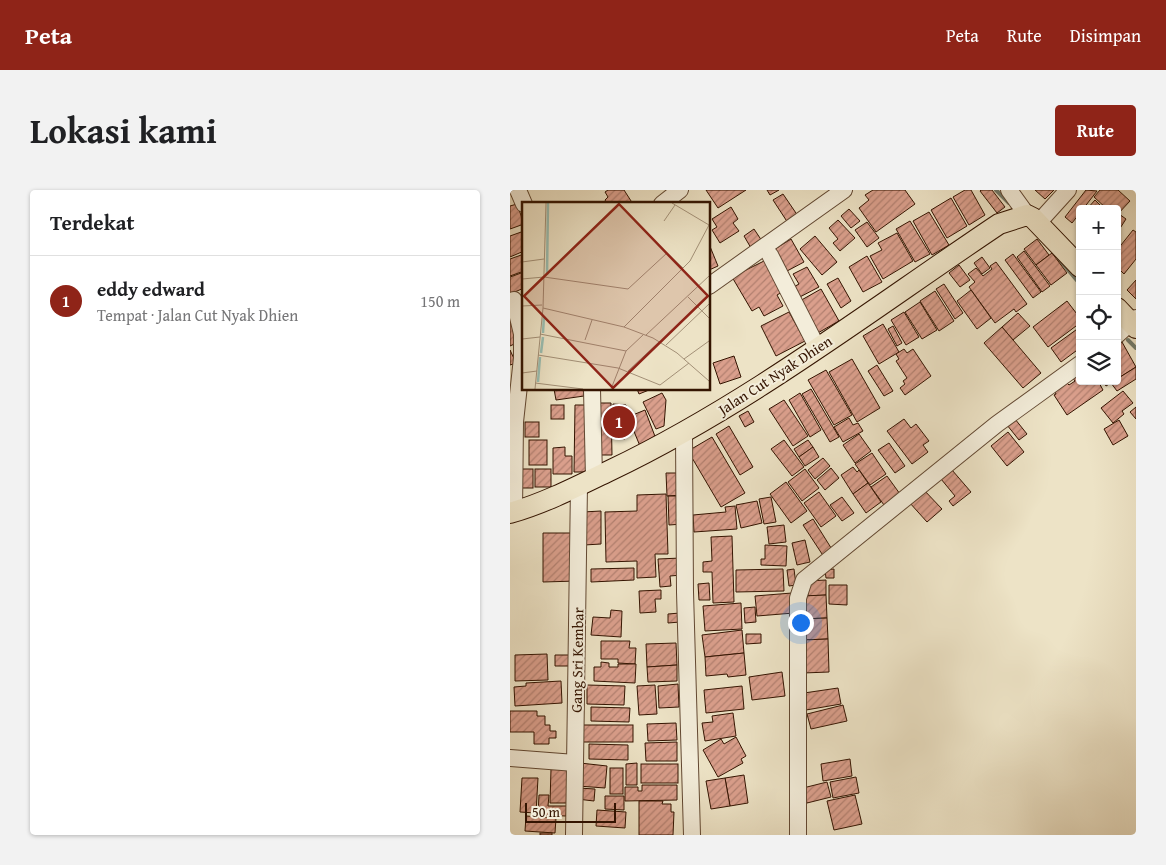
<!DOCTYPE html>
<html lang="id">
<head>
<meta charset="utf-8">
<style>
  :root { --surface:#fff; --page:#f2f2f2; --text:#202124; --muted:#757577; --line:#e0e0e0; --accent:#8f2418 }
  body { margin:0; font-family:"Gentium Book Plus",serif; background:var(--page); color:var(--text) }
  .controls { position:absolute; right:15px; top:15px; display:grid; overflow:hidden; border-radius:5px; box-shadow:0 1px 4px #0004 }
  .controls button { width:45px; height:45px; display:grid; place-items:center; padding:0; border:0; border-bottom:1px solid var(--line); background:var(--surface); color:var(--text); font:25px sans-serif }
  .scale { position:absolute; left:15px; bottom:12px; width:91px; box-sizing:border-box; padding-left:5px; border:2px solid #341401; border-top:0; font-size:14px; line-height:18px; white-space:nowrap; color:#341401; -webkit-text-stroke:4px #f3edda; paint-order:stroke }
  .you { position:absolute; left:290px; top:432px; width:18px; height:18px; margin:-12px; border:4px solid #fff; border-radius:50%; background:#1a73e8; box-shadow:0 0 0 8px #1a73e833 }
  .badge { display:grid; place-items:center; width:32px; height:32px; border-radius:50%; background:var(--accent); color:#fff; font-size:16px; font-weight:700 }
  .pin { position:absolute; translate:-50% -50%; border:2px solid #fff; box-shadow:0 1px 5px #0006 }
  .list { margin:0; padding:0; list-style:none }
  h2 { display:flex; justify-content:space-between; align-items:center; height:65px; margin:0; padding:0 20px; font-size:21px }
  h2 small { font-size:16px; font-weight:400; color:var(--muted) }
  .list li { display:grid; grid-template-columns:32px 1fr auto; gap:15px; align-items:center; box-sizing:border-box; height:90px; padding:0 20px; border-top:1px solid var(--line) }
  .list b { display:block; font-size:19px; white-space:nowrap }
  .list p { margin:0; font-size:16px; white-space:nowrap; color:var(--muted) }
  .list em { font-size:16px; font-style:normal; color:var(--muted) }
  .icon { flex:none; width:28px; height:28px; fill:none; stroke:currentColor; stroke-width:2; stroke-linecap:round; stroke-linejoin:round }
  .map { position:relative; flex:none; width:626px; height:645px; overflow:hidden; border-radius:5px }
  header { display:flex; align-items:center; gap:30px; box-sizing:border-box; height:70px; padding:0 25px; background:var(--accent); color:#fff }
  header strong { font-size:24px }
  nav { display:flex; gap:28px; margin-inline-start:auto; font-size:18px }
  .intro { display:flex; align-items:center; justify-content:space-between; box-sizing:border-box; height:120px; padding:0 30px }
  h1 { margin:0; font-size:35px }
  .button { padding:12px 22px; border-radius:5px; background:var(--accent); color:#fff; font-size:18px; font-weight:700 }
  main { display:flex; gap:30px; padding:0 30px }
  aside { flex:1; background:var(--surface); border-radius:5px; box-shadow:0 1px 4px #0004 }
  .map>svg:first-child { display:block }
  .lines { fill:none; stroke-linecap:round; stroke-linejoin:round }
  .stream { stroke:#717a6b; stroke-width:4 }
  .building { fill:url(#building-hatch); stroke:#341401 }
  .minor-casing { stroke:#624832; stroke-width:18 }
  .major-casing { stroke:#341401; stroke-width:22 }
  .minor { stroke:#f3edda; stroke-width:16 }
  .major { stroke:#ede3c6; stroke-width:20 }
  .labels { text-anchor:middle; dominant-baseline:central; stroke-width:4; stroke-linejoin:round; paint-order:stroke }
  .street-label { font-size:15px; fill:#341401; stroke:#f3edda }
  .inset-river { fill:none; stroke:#99beb2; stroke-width:2.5 }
  .inset-road { fill:none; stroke:#a39077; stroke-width:1 }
  .view { fill:#8f2418; fill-opacity:0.15; stroke:#8f2418; stroke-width:2.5 }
  .inset-edge { fill:none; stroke:#341401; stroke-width:2.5 }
</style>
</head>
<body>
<header>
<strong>Peta</strong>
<nav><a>Peta</a><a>Rute</a><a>Disimpan</a></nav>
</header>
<div class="intro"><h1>Lokasi kami</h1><a class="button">Rute</a></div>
<main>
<aside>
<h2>Terdekat<small></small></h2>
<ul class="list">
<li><span class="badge">1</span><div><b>eddy edward</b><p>Tempat · Jalan Cut Nyak Dhien</p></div><em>150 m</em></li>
</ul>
</aside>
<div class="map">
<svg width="626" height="645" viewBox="0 0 626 645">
  <defs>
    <pattern id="building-hatch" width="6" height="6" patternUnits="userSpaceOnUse" patternTransform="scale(1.25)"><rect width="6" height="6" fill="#da9f8c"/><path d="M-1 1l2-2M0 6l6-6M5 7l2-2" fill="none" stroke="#b28070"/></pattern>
  </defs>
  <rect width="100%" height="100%" fill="#ede3c6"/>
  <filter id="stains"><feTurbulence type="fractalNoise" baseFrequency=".004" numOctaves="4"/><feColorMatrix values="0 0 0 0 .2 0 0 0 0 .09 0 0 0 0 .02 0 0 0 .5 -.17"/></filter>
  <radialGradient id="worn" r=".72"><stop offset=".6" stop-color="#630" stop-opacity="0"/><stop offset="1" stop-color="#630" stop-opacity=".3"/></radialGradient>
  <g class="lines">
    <g class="stream">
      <path d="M 486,0 L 499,13"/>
      <path d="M 549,69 L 570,94"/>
      <path d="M 618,150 L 626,158"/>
    </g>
  </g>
  <g class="building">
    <path d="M 98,0 L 114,0 L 123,14 L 97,14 L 95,10 L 98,7 L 95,2 Z"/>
    <path d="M 196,0 L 236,0 L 208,18 Z"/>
    <path d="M 257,0 L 269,0 L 260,5 Z"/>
    <path d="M 363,0 L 395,0 L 405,14 L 366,42 L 349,18 L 359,10 L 355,5 Z"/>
    <path d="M 455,0 L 461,0 L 475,25 L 459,35 L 443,7 Z"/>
    <path d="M 471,0 L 482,0 L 495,17 L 487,23 L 470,1 Z"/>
    <path d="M 525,0 L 544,0 L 535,9 Z"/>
    <path d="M 576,0 L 587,1 L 573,19 L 570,19 L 570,23 L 562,33 L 555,27 Z"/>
    <path d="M 590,0 L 608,0 L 620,11 L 607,25 L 607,19 L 597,19 L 584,7 Z"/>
    <path d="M 273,4 L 288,26 L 278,33 L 263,10 Z"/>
    <path d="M 441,8 L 457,36 L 437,48 L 421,20 Z"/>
    <path d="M 585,10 L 594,19 L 577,19 Z"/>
    <path d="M 7,14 L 14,34 L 0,39 L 0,16 Z"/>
    <path d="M 221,17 L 228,29 L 223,33 L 229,41 L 210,53 L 202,40 L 207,37 L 202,29 Z"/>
    <path d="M 339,19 L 350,31 L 341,38 L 331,26 Z"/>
    <path d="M 419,22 L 439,55 L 422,65 L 403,31 Z"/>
    <path d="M 609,24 L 616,29 L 607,43 L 607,26 Z"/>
    <path d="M 328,30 L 345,48 L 330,61 L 323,53 L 328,49 L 319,38 Z"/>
    <path d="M 400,31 L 420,64 L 405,72 L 386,39 Z"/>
    <path d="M 357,32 L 369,48 L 357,57 L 345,40 Z"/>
    <path d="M 244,39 L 252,51 L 241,58 L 234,46 Z"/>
    <path d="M 623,40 L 626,42 L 626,69 L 614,84 L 610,80 L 607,83 L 607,60 Z"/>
    <path d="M 14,41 L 14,61 L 0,67 L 0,46 Z"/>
    <path d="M 387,43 L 403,71 L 373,89 L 360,66 L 372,60 L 368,53 Z"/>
    <path d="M 305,46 L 327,72 L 312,85 L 290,59 Z"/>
    <path d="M 281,49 L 294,72 L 277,81 L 265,59 Z"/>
    <path d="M 527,49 L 539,65 L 526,75 L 514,59 Z"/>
    <path d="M 199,54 L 208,76 L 199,80 Z"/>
    <path d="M 514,61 L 540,96 L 532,102 L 507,67 Z"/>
    <path d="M 542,63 L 557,83 L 541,95 L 526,75 Z"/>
    <path d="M 14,64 L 14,81 L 0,86 L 0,69 Z"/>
    <path d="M 503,64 L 531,102 L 523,108 L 495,70 Z"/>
    <path d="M 357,66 L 372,92 L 353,102 L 339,77 Z"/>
    <path d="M 472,67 L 480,78 L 472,84 L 464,73 Z"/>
    <path d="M 256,70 L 274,101 L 267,105 L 273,116 L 254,126 L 249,117 L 242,121 L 222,87 Z"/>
    <path d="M 486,72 L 517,114 L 506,122 L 504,119 L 485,133 L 459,97 L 465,92 L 458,84 L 466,78 L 473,86 L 482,79 L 480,76 Z"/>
    <path d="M 449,75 L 460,90 L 450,97 L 439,83 Z"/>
    <path d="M 297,77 L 309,97 L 286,109 L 280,99 L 289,94 L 283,84 Z"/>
    <path d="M 14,82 L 14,98 L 0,104 L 0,87 Z"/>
    <path d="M 328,88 L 341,111 L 331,118 L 317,94 Z"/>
    <path d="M 626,90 L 626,109 L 617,100 Z"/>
    <path d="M 434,94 L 453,123 L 445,129 L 426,99 Z"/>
    <path d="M 311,99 L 329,131 L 306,144 L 288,112 Z"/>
    <path d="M 461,100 L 481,128 L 467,139 L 447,111 Z"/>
    <path d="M 425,101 L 444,131 L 429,141 L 410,111 Z"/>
    <path d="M 557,111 L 570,128 L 570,133 L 538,157 L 523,137 Z"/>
    <path d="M 410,112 L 427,140 L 412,149 L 395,122 Z"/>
    <path d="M 279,122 L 295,151 L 266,166 L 251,136 Z"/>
    <path d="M 394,122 L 409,147 L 396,155 L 381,130 Z"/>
    <path d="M 508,123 L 520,136 L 503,150 L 492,137 Z"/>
    <path d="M 0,125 L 11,151 L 0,156 Z"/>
    <path d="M 373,134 L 389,162 L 369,174 L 353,146 Z"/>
    <path d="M 383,136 L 392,153 L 387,156 L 378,139 Z"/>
    <path d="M 492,137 L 531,183 L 513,198 L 474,153 Z"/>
    <path d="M 570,137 L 570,158 L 551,172 L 541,158 Z"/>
    <path d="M 612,152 L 626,177 L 607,189 L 607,155 Z"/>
    <path d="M 394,159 L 397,163 L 403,159 L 421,186 L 395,205 L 390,198 L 395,194 L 393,191 L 397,188 L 386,171 L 389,169 L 386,164 Z"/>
    <path d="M 0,160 L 6,173 L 0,175 Z"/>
    <path d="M 224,166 L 231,187 L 210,194 L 203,173 Z"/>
    <path d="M 342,169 L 370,218 L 347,232 L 319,182 Z"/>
    <path d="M 367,175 L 383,201 L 374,206 L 358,181 Z"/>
    <path d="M 626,177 L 626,189 L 607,201 L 601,193 L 607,191 L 607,189 Z"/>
    <path d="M 316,180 L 342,225 L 324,235 L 298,190 Z"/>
    <path d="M 570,182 L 570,191 L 588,191 L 593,200 L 557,225 L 544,205 L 546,204 L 544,200 L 556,192 L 559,195 L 565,191 L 562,187 Z"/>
    <path d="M 593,191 L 604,191 L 596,196 Z"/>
    <path d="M 44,199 L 73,199 L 74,206 L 46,210 Z"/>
    <path d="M 127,199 L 138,199 L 139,200 L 129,204 Z"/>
    <path d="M 301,199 L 329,247 L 320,252 L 292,204 Z"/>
    <path d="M 613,201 L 623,213 L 612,221 L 614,224 L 603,233 L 591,218 Z"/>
    <path d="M 152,203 L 156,210 L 154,236 L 146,239 L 133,212 Z"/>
    <path d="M 290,203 L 311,240 L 300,247 L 279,210 Z"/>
    <path d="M 274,210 L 298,246 L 283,256 L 259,219 Z"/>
    <path d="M 85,213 L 101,213 L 102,265 L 85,265 Z"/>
    <path d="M 103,214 L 116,215 L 115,249 L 102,248 Z"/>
    <rect x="41" y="215" width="13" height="14"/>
    <path d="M 65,215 L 79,215 L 78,282 L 64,282 Z"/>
    <path d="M 626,217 L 626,229 L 620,222 Z"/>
    <path d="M 135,220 L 146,249 L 130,256 L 118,227 Z"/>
    <path d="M 238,221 L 244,232 L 235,237 L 229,226 Z"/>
    <path d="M 339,228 L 343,235 L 348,233 L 353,241 L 333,252 L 324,237 Z"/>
    <path d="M 394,229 L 401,238 L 406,234 L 419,251 L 413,255 L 418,262 L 402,274 L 377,241 Z"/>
    <path d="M 505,229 L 517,244 L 509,250 L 497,235 Z"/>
    <path d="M 609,230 L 618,246 L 603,255 L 594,239 Z"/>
    <rect x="15" y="232" width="14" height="15"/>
    <path d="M 219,236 L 243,277 L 230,285 L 206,244 Z"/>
    <path d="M 498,242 L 514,262 L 497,276 L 481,256 Z"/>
    <path d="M 349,244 L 361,261 L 345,273 L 333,255 Z"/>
    <path d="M 202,247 L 235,303 L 211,317 L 178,261 Z"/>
    <rect x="19" y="250" width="18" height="25"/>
    <path d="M 274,250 L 294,277 L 282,286 L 261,259 Z"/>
    <path d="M 298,250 L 303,257 L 289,267 L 284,259 Z"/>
    <path d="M 379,253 L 395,276 L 385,283 L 368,260 Z"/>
    <path d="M 55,257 L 55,266 L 62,266 L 62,284 L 43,284 L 43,258 Z"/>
    <path d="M 303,257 L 309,267 L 295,276 L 289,267 Z"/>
    <path d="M 362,263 L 376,284 L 360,295 L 345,274 Z"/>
    <path d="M 313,268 L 320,276 L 305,289 L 298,280 Z"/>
    <path d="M 343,277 L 347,282 L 349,280 L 358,293 L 343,304 L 331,285 Z"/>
    <path d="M 321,278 L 329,288 L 315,300 L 307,290 Z"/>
    <rect x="8" y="279" width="15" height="19"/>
    <rect x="25" y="279" width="16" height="18"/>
    <path d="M 295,279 L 309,298 L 292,311 L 278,292 Z"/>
    <path d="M 442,280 L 461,302 L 443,316 L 439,311 L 445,306 L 431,289 Z"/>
    <path d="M 156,283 L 172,283 L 173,305 L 157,306 Z"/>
    <path d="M 377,286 L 390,304 L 374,315 L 361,297 Z"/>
    <path d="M 276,292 L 297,321 L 281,333 L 260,304 Z"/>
    <path d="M 358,293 L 371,312 L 356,323 L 343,304 Z"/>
    <path d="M 413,299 L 432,319 L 417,332 L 399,312 Z"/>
    <path d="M 309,302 L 326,326 L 311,337 L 294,313 Z"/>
    <path d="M 156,304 L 158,364 L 145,364 L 146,387 L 127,388 L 127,371 L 96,372 L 95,322 L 127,321 L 127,305 Z"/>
    <path d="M 158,306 L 173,306 L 173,334 L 159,335 Z"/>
    <path d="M 261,307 L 266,332 L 254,334 L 249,309 Z"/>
    <path d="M 332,307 L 344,323 L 332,331 L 320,315 Z"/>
    <path d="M 247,311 L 252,333 L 231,338 L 226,315 Z"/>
    <path d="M 225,316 L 227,339 L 184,342 L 183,325 L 216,322 L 215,317 Z"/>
    <path d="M 91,321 L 91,354 L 74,355 L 73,322 Z"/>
    <path d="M 303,329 L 323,361 L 314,367 L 293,335 Z"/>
    <path d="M 274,335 L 276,352 L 259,354 L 257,337 Z"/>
    <path d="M 33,343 L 66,343 L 67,391 L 33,392 Z"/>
    <path d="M 222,346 L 224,412 L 203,413 L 202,382 L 193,382 L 193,372 L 202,371 L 201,347 Z"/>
    <path d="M 295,350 L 300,372 L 287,375 L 282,353 Z"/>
    <path d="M 255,355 L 277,356 L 276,376 L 251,375 L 251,369 L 255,369 Z"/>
    <path d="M 171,368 L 172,385 L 160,386 L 161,396 L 150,397 L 148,369 Z"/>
    <path d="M 124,378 L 124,390 L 81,392 L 81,379 Z"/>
    <path d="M 273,379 L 274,401 L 226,402 L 226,380 Z"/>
    <path d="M 284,379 L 286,395 L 279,396 L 277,380 Z"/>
    <path d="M 324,379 L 324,388 L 316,388 L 315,380 Z"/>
    <path d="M 316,390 L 316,405 L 298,406 L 298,391 Z"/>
    <path d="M 199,393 L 200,410 L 189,410 L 188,394 Z"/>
    <path d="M 319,395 L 337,395 L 337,415 L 319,414 Z"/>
    <path d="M 151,400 L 151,409 L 145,409 L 146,422 L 130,423 L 129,401 Z"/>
    <path d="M 282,403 L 284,423 L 247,426 L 245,406 Z"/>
    <path d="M 316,405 L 317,428 L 291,429 L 291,406 Z"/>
    <path d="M 231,413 L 232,439 L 195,441 L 193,416 Z"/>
    <path d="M 245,417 L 246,432 L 235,433 L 234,418 Z"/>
    <path d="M 101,420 L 112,421 L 111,447 L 81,445 L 83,427 L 100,428 Z"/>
    <path d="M 170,423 L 170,432 L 158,433 L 158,424 Z"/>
    <path d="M 317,428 L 318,449 L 292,450 L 291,429 Z"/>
    <path d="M 232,440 L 234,463 L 195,467 L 192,445 Z"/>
    <path d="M 236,444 L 251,444 L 251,453 L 236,454 Z"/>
    <path d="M 318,449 L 319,482 L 293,483 L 292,450 Z"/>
    <path d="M 91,451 L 120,451 L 119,458 L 126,458 L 125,474 L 108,473 L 108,469 L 91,469 Z"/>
    <path d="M 166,453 L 167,475 L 137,477 L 136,454 Z"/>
    <path d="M 234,463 L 236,485 L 218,487 L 217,484 L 196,486 L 195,467 Z"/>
    <path d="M 37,464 L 38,490 L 5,491 L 5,465 Z"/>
    <path d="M 45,465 L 64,465 L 65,476 L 45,476 Z"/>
    <path d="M 91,472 L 99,473 L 99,477 L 108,477 L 108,474 L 126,474 L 125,493 L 84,491 L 84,477 L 91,477 Z"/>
    <path d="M 167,475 L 167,491 L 138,492 L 137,477 Z"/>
    <path d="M 272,482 L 275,506 L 242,510 L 239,487 Z"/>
    <path d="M 51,491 L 52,513 L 5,516 L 4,497 L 16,496 L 16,493 Z"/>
    <path d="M 168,494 L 169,517 L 149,518 L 148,496 Z"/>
    <path d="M 77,495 L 115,496 L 114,515 L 77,514 Z"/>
    <path d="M 145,495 L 147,524 L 129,525 L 127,496 Z"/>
    <path d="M 232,496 L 234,519 L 196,523 L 194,500 Z"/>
    <path d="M 328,498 L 331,514 L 296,520 L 294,503 Z"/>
    <path d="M 333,515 L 337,531 L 301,539 L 297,524 Z"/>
    <path d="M 81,517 L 120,518 L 119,532 L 81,531 Z"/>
    <path d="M 0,521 L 27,521 L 27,526 L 35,526 L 35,535 L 40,535 L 40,541 L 46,541 L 46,548 L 39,548 L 39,554 L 24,554 L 24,542 L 0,542 Z"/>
    <path d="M 223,523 L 226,546 L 195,551 L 192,533 L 203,532 L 202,526 Z"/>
    <path d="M 166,533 L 167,550 L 138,551 L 137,534 Z"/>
    <rect x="71" y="535" width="52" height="17"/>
    <path d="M 226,547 L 236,566 L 231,569 L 233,573 L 208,587 L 193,560 L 211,549 L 214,554 Z"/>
    <path d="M 167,552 L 167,571 L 136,571 L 135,553 Z"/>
    <path d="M 79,554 L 118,555 L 118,570 L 79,569 Z"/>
    <path d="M 340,569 L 342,586 L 313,591 L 311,574 Z"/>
    <path d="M 70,573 L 97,576 L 95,598 L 68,596 Z"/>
    <path d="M 127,573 L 127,595 L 116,595 L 116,574 Z"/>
    <rect x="131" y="574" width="37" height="19"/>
    <rect x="100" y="578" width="13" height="26"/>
    <path d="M 41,579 L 58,579 L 57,613 L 40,613 Z"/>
    <path d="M 234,585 L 238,613 L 220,616 L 215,588 Z"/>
    <path d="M 346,587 L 349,603 L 323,608 L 320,592 Z"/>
    <path d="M 12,588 L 28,588 L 26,623 L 10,622 Z"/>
    <path d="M 215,588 L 220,616 L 201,619 L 196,591 Z"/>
    <path d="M 317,592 L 321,607 L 297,613 L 293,598 Z"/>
    <path d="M 132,595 L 167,595 L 167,610 L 115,611 L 115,597 L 128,597 L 128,601 L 132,601 Z"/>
    <path d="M 68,598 L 85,599 L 84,611 L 67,609 Z"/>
    <path d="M 29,605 L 39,605 L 38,616 L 57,616 L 56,626 L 28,625 Z"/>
    <path d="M 345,605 L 352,634 L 324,640 L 317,611 Z"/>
    <path d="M 95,606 L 114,606 L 114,620 L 95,619 Z"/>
    <path d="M 129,611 L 153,611 L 152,614 L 161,614 L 161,622 L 164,622 L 163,645 L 129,645 Z"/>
    <path d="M 87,620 L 116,622 L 115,638 L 86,636 Z"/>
    <path d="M 16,626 L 46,628 L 45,643 L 15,641 Z"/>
    <rect x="30" y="643" width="12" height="2"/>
  </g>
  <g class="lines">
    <g class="minor-casing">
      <g id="minor">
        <path d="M 8,0 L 14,14"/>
        <path d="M 499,0 L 517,25"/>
        <path d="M 152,14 L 170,0"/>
        <path d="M 529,32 L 558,0"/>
        <path d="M 260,65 L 307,157"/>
        <path d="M 199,96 L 334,0"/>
        <path d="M 4,110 L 12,144 L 12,168 L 5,232 L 4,322"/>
        <path d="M 607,145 L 626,128"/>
        <path d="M 82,199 L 84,288"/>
        <path d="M 174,243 L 175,402 L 182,645"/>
        <path d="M 0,568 L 65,573"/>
        <path d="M 64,645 L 69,295"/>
        <path d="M 288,645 L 288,408 L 294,390 L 487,234 L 570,174"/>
      </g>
    </g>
    <g class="major-casing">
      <g id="major">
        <path d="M 607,118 L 626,138"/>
        <path d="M 0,323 C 35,313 68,296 101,280 C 239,214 362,119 489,34 L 517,25 L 523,28 L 570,77"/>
      </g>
    </g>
    <use href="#minor" class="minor"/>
    <use href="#major" class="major"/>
  </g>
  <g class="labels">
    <g class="street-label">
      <text transform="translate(265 185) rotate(-33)">Jalan Cut Nyak Dhien</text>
      <text transform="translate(67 470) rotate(-89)">Gang Sri Kembar</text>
    </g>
  </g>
  <g transform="translate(12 12)">
    <rect width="188" height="188" fill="#ede3c6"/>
    <path class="inset-river" d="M 25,73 L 26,1M 21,131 L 22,114M 19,151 L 21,135M 16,180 L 18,155"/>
    <path class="inset-road" d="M 24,1 L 21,106 L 102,125 L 131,136 L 155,151 L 187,179M 150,1 L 187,23M 142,19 L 153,3M 0,60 L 22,57M 0,77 L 22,75 L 106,87 L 145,51 L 161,66M 166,95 L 187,116M 0,104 L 20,103M 102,125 L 168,59 L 187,23M 18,132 L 104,149M 124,133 L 187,74M 0,137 L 18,135M 63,138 L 70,118M 144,143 L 187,102M 16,153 L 96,166 L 138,183 L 167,161M 162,157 L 187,139M 106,169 L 138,139M 0,171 L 15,169M 13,181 L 61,187M 13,187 L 21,106M 89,187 L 104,149 L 121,133"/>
    <path class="view" d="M 97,2 L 186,94 L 91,186 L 2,94 Z"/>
    <rect width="188" height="188" class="inset-edge"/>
  </g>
  <rect width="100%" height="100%" filter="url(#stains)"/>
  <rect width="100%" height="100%" fill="url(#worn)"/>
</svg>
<div class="controls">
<button>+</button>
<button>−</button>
<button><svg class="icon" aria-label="locate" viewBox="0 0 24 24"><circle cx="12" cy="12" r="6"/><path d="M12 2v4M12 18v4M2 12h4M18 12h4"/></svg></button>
<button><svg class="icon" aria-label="layers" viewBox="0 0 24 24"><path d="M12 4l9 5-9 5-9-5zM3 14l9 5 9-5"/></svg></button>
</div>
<div class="scale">50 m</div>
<div class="you"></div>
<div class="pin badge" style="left:109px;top:232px">1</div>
</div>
</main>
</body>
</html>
